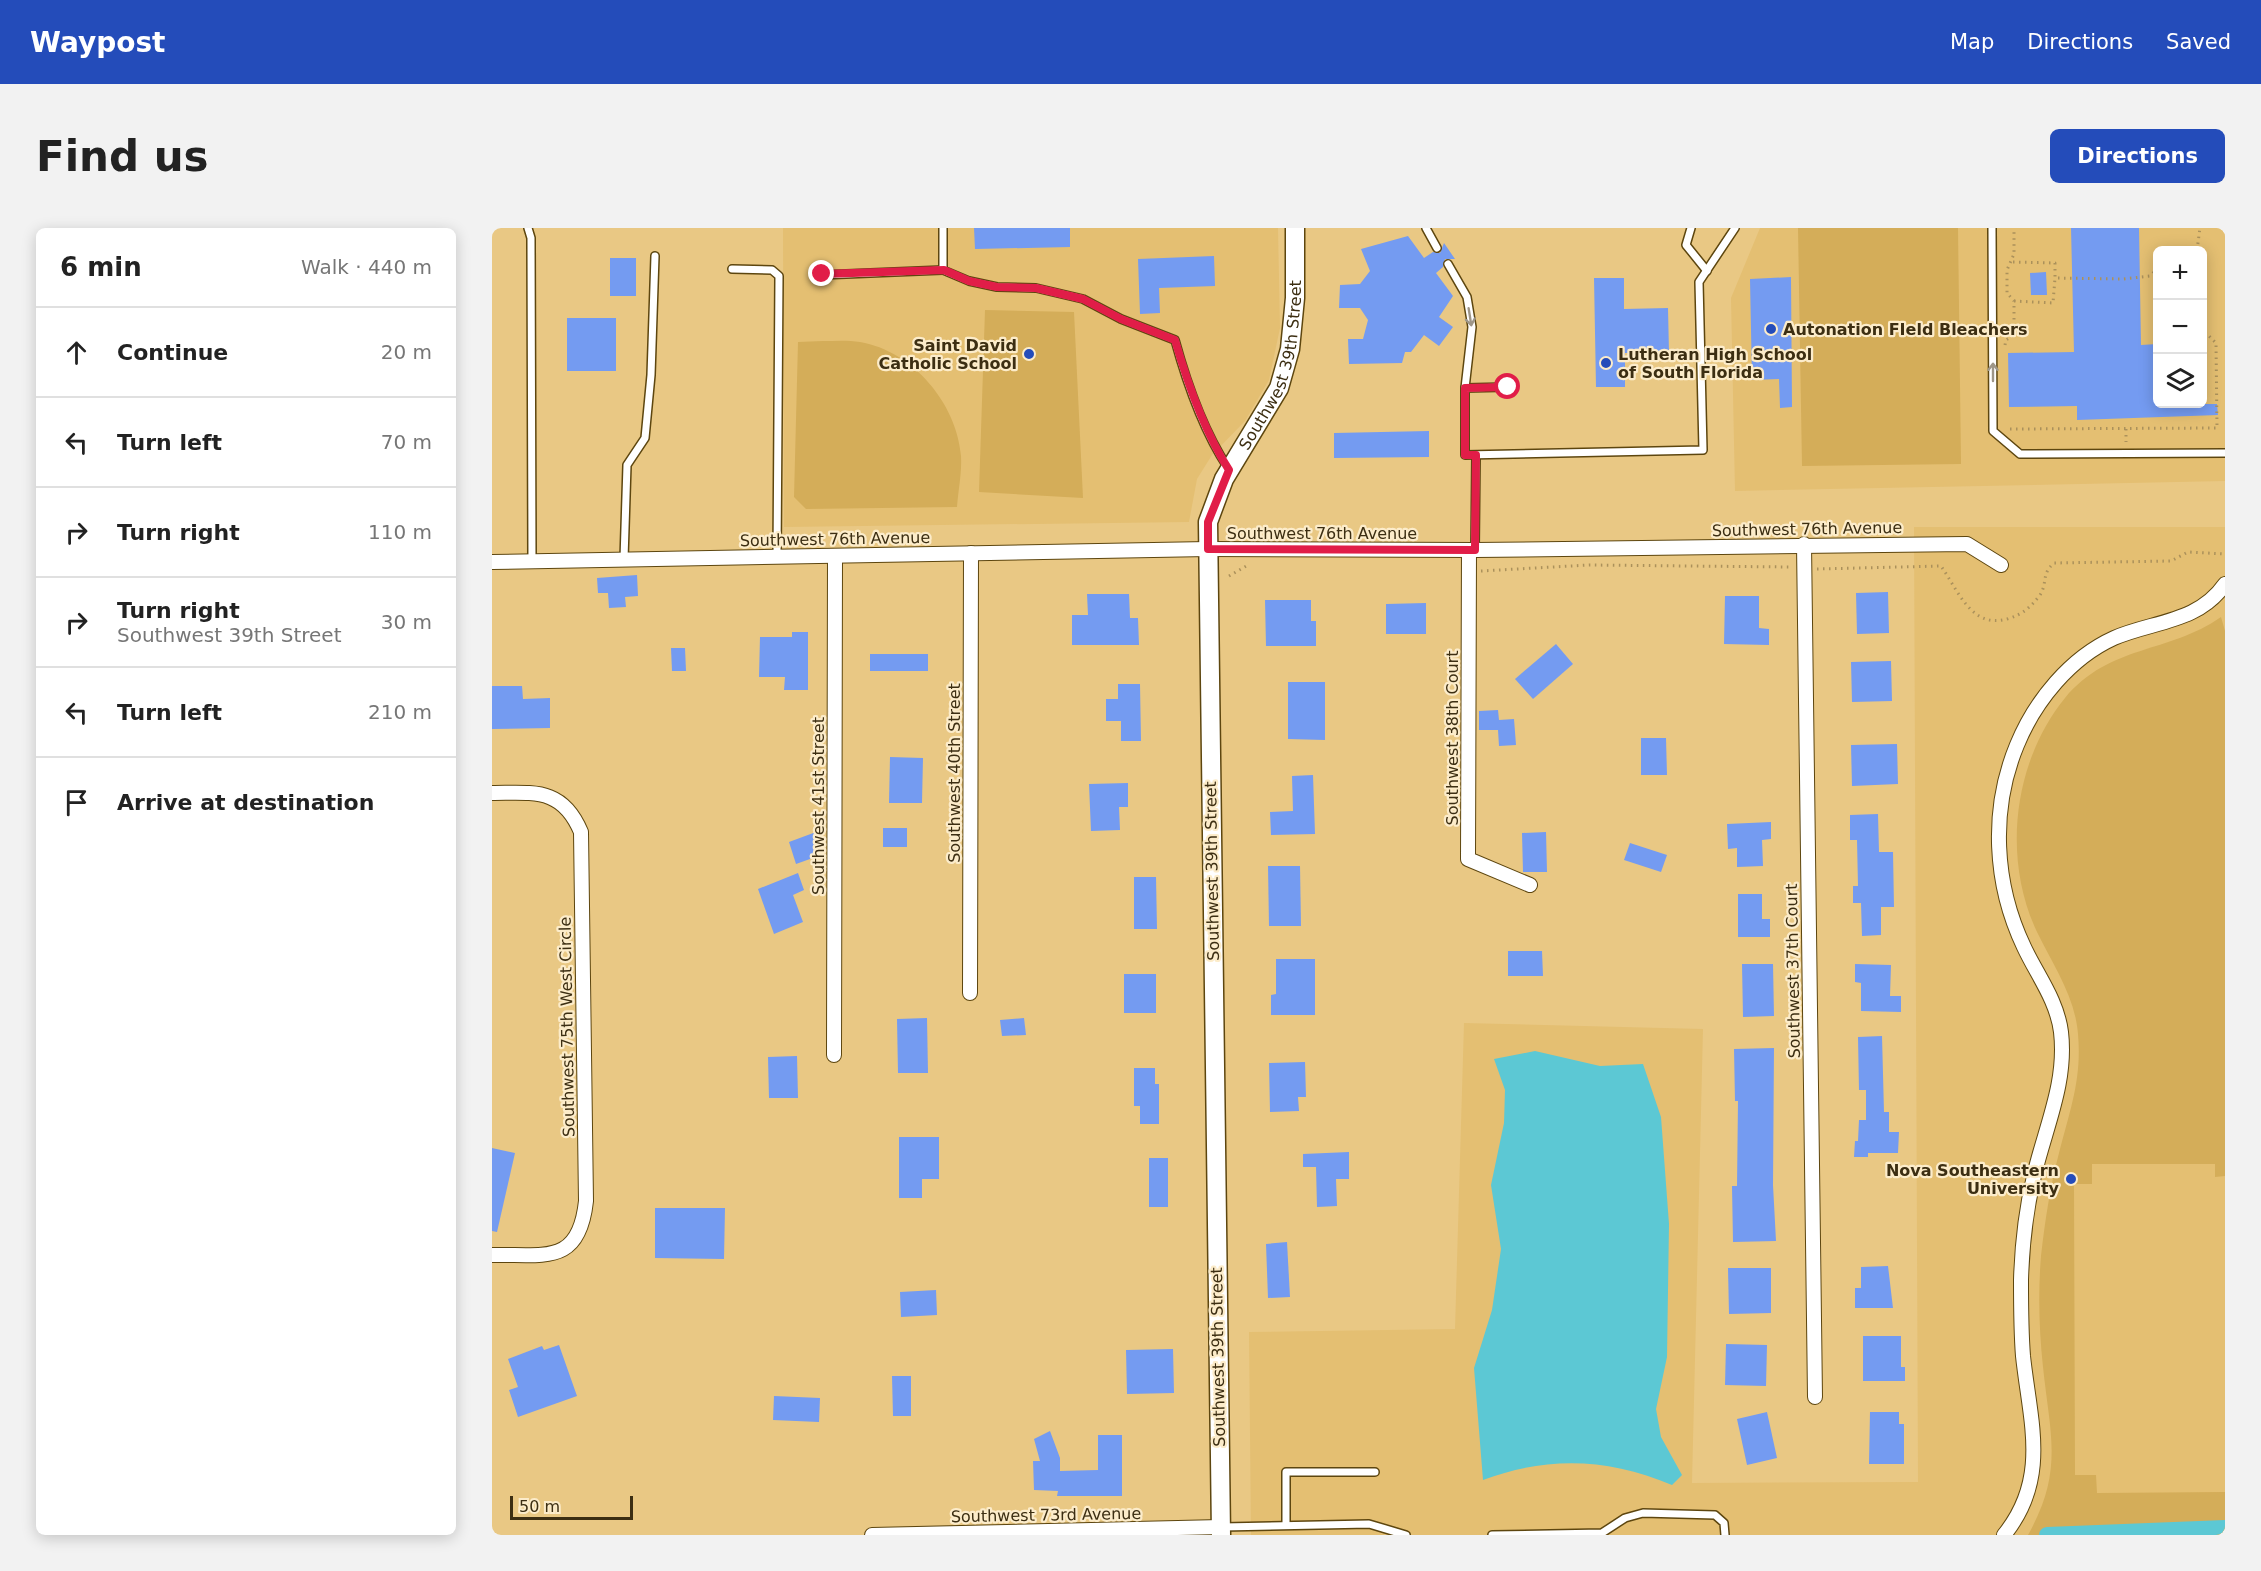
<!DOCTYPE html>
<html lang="en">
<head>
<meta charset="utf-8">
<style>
  :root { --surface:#fff; --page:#f2f2f2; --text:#222; --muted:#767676; --line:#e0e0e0; --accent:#244cba }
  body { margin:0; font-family:"DejaVu Sans",sans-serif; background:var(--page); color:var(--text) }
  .controls { position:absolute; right:18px; top:18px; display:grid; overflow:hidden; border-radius:9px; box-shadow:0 3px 15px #0003 }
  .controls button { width:54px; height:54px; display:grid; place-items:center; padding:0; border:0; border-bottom:2px solid var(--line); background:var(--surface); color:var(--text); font:30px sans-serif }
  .scale { position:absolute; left:18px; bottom:15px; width:123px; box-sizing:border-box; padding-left:6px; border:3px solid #3c2e12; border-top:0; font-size:16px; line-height:21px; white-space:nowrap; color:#3c2e12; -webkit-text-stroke:4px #fcecca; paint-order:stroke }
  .stop { position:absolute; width:18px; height:18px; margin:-14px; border:4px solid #e11d48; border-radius:50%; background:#fff }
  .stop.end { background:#e11d48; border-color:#fff; box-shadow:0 2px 6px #0008 }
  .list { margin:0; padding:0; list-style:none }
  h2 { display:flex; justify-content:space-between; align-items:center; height:78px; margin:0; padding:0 24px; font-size:26px }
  h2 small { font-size:20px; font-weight:400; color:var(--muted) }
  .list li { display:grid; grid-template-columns:39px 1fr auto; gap:18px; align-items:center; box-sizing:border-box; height:90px; padding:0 24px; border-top:2px solid var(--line) }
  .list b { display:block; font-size:22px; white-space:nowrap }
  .list p { margin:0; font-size:20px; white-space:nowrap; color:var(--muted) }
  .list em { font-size:20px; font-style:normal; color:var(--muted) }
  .icon { flex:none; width:33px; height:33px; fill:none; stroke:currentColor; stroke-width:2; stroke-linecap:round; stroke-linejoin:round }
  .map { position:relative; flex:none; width:1733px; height:1307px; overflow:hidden; border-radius:9px }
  header { display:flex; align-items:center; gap:36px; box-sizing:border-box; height:84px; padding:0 30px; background:var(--accent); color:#fff }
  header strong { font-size:28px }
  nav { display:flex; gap:33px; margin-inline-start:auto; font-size:21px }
  .intro { display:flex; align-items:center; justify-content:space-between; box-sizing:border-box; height:144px; padding:0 36px }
  h1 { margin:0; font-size:42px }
  .button { padding:15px 27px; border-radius:9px; background:var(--accent); color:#fff; font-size:21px; font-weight:700 }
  main { display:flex; gap:36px; padding:0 36px }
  aside { flex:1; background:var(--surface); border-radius:9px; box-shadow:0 3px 15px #0003 }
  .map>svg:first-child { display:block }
  .built { fill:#e4bf72; fill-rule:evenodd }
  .green { fill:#d4ad59 }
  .water { fill:#5cc8d4 }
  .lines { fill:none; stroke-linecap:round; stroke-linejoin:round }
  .canal { stroke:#5cc8d4; stroke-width:16 }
  .building { fill:#749bf1 }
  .service-casing { stroke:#5d460f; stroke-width:10 }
  .minor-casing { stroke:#5d460f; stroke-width:16 }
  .tertiary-casing { stroke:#5d460f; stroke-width:21 }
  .path { stroke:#ab915b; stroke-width:3; stroke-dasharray:1.5 4.5; stroke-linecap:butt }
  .service { stroke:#fff; stroke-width:7 }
  .minor { stroke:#fff; stroke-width:14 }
  .tertiary { stroke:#fff; stroke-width:18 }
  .oneway { stroke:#9e9688 }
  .route { stroke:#e11d48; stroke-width:8 }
  .poi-dot { fill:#244cba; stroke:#fcecca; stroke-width:2 }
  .labels { text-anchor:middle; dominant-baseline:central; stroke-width:4.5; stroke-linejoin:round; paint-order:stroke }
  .poi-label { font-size:16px; font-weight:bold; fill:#3c2e12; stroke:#fcecca; text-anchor:start }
  .street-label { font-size:16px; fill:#3c2e12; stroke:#fcecca }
</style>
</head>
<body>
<header>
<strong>Waypost</strong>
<nav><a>Map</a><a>Directions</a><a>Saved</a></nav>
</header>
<div class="intro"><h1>Find us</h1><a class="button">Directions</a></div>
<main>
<aside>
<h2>6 min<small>Walk · 440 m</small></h2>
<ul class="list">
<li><svg class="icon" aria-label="ahead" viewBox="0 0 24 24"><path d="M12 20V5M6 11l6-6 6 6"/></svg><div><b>Continue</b></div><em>20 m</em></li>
<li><svg class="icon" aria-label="left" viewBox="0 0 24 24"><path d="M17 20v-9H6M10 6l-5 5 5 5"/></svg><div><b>Turn left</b></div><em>70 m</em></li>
<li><svg class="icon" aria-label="right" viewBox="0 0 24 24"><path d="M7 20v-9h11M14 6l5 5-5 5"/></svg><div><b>Turn right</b></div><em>110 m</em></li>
<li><svg class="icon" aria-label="right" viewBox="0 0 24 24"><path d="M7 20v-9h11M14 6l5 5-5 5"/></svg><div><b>Turn right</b><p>Southwest 39th Street</p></div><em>30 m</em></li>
<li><svg class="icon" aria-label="left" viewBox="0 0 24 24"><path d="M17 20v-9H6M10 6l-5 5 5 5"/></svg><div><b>Turn left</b></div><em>210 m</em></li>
<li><svg class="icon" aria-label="arrive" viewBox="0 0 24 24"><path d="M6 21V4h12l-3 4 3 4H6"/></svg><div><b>Arrive at destination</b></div></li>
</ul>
</aside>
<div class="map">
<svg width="1733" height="1307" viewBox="0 0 1733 1307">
  <rect width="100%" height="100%" fill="#e9c884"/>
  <g class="built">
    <path d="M 291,0 L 786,0 L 788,100 L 777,152 L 753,193 L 720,227 L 705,251 L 697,294 L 292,299 Z"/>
    <path d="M 1268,0 L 1733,0 L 1733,253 L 1243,263 L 1239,70 ZM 1666,22 L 1710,22 L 1710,176 L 1666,176 Z"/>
    <path d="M 1422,299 L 1733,299 L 1733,1307 L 759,1307 L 757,1104 L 963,1101 L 972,795 L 1211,801 L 1200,1255 L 1426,1254 Z"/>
  </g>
  <g class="green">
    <path d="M 1306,0 L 1466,0 L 1469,236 L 1310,238 Z"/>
    <path d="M 493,82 L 582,84 L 591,270 L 487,264 Z"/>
    <path d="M 331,113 C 343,113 356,112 368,114 C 421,123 465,176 469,228 C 470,245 466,263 465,279 L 314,281 L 302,269 L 306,114 Z"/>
    <path d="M 1729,389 L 1733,403 L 1733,948 L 1723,949 L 1723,936 L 1600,936 L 1600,956 L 1582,956 L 1583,1247 L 1604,1247 L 1605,1265 L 1733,1264 L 1733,1307 L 1536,1307 C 1572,1243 1558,1207 1551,1139 C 1547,1102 1546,1065 1549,1028 C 1553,993 1558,959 1567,925 C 1578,882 1590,851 1586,806 C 1583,768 1561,737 1545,704 C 1510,630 1521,534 1573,470 C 1618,416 1676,426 1729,389 Z"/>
  </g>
  <path class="water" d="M 1043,823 L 1108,838 L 1151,836 L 1169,889 L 1177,996 L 1175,1129 L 1164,1181 L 1169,1209 L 1190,1247 L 1180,1257 C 1116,1230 1055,1228 991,1252 L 982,1140 L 1000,1082 L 1009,1021 L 999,957 L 1012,895 L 1013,862 L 1002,831 Z"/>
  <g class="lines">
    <path class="canal" d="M 1555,1307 L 1733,1300"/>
  </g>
  <g class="building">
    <path d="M 482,0 L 578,0 L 578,19 L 483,21 Z"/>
    <path d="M 1579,0 L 1647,0 L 1649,117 L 1665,116 L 1665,176 L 1725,176 L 1726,187 L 1585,192 L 1585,178 L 1517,179 L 1516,125 L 1582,124 Z"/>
    <path d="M 916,8 L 932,30 L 941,24 L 948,25 L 952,15 L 963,31 L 953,31 L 951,39 L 944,45 L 961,68 L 947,89 L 961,99 L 947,118 L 932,107 L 919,124 L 913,124 L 910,135 L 857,136 L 856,111 L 871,111 L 876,92 L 868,80 L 847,80 L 848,57 L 868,56 L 878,43 L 869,21 Z"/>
    <path d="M 722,28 L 723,58 L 667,60 L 668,85 L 648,86 L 646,31 Z"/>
    <rect x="118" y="30" width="26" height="38"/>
    <path d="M 1554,44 L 1555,67 L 1539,67 L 1538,45 Z"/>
    <path d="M 1299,49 L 1300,179 L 1288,180 L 1287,151 L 1260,152 L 1258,51 Z"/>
    <path d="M 1102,50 L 1132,50 L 1132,81 L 1176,80 L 1177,125 L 1133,125 L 1133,159 L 1104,159 Z"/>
    <rect x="75" y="90" width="49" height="53"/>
    <path d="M 937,203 L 937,229 L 842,230 L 842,205 Z"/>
    <path d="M 145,347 L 146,368 L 133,369 L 134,379 L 117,380 L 116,365 L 106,365 L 105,350 Z"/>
    <path d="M 1396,364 L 1397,405 L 1365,406 L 1364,365 Z"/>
    <path d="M 595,366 L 637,366 L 638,390 L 646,390 L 647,417 L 580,417 L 580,387 L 596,387 Z"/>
    <path d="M 1233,368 L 1267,368 L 1267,400 L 1277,401 L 1277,417 L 1232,416 Z"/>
    <path d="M 773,372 L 819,372 L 819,393 L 824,393 L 824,418 L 774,418 Z"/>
    <path d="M 934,375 L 934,406 L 894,406 L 894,376 Z"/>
    <path d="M 300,404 L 316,404 L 316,462 L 292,462 L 293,449 L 267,449 L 268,409 L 300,409 Z"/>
    <path d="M 1064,416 L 1081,436 L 1041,471 L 1023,451 Z"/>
    <path d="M 179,420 L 193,420 L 194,443 L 180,443 Z"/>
    <rect x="378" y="426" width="58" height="17"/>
    <path d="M 1399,433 L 1400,473 L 1360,474 L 1359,434 Z"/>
    <path d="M 796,454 L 833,454 L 833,512 L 796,511 Z"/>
    <path d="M 626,456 L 648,456 L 649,513 L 629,513 L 629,493 L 614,493 L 614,471 L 626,471 Z"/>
    <path d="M 0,458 L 30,458 L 31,471 L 58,470 L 58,500 L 0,501 Z"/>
    <path d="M 1006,482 L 1007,492 L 1022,491 L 1024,517 L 1007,518 L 1006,502 L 987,502 L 987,483 Z"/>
    <path d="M 1149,510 L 1174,510 L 1175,547 L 1149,547 Z"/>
    <path d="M 1405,516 L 1406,556 L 1360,558 L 1359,517 Z"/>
    <path d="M 398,529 L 431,530 L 430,575 L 397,575 Z"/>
    <path d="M 821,547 L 823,606 L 779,607 L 778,584 L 801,583 L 800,548 Z"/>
    <path d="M 636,555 L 636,579 L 627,579 L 628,602 L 599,603 L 597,556 Z"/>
    <path d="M 1386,586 L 1387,624 L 1401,624 L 1402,679 L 1389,679 L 1389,707 L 1370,708 L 1369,675 L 1361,675 L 1361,658 L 1366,658 L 1365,612 L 1358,612 L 1358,587 Z"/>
    <path d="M 1279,594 L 1279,611 L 1270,612 L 1271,638 L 1245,639 L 1245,620 L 1236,621 L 1235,596 Z"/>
    <rect x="391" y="600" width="24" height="19"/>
    <path d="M 324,604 L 332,626 L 304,636 L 297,614 Z"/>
    <path d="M 1054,604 L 1055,644 L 1031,644 L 1030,605 Z"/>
    <path d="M 1138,615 L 1175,627 L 1169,644 L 1132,632 Z"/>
    <path d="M 776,638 L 808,638 L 809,698 L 777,698 Z"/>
    <path d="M 306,645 L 312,662 L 301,667 L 311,694 L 282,706 L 266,661 Z"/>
    <path d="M 642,649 L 664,649 L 665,701 L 642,701 Z"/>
    <path d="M 1246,666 L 1270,666 L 1270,691 L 1278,691 L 1278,709 L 1246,709 Z"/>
    <path d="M 1016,723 L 1050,723 L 1051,748 L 1016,748 Z"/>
    <path d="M 784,731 L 823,731 L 823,787 L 779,787 L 779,767 L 784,766 Z"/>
    <path d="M 1250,736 L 1281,736 L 1282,788 L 1251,789 Z"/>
    <path d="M 1363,736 L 1399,737 L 1398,768 L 1409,768 L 1409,784 L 1369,783 L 1369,755 L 1363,754 Z"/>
    <rect x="632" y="746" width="32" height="39"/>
    <path d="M 435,790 L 436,845 L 406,845 L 405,791 Z"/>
    <path d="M 532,790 L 534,807 L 510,808 L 508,792 Z"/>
    <path d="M 1390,808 L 1392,884 L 1397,884 L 1397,904 L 1407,904 L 1406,925 L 1376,925 L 1376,929 L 1362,929 L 1363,913 L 1366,913 L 1367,892 L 1374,892 L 1374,862 L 1367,862 L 1366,809 Z"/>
    <path d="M 1282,820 L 1281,957 L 1284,1013 L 1241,1014 L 1240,958 L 1245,958 L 1246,873 L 1243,873 L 1242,821 Z"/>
    <path d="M 305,828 L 306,870 L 277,870 L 276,829 Z"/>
    <path d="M 813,834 L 814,869 L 806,869 L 807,883 L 778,884 L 777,835 Z"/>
    <path d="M 642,840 L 663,840 L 663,856 L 667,856 L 667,896 L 648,896 L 648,878 L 642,878 Z"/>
    <path d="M 407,909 L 447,909 L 447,951 L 430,951 L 430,970 L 407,970 Z"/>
    <path d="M 0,920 L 23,925 L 5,1004 L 0,1003 Z"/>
    <path d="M 857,924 L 857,951 L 844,951 L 845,978 L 825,979 L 824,939 L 811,939 L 811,926 Z"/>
    <rect x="657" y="930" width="19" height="49"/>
    <path d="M 163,980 L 233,980 L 232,1031 L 163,1030 Z"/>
    <path d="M 795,1014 L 798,1069 L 776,1070 L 774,1016 Z"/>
    <path d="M 1396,1038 L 1401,1080 L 1363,1080 L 1363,1060 L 1369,1060 L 1369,1039 Z"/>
    <path d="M 1236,1040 L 1279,1040 L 1279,1085 L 1237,1086 Z"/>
    <path d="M 444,1062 L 445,1087 L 409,1089 L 408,1064 Z"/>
    <path d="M 1371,1108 L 1409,1108 L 1409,1139 L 1413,1139 L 1413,1153 L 1371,1153 Z"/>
    <path d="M 1234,1116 L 1275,1117 L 1274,1158 L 1233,1157 Z"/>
    <path d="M 67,1117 L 85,1168 L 26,1189 L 17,1162 L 26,1159 L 16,1131 L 50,1118 L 52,1122 Z"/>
    <path d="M 681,1121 L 682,1165 L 635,1166 L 634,1122 Z"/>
    <path d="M 400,1148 L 419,1148 L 419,1188 L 401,1188 Z"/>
    <path d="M 282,1168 L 328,1170 L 327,1194 L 281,1192 Z"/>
    <path d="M 1275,1184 L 1285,1230 L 1255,1237 L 1245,1191 Z"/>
    <path d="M 1378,1184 L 1407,1184 L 1407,1196 L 1412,1196 L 1412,1236 L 1377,1236 Z"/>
    <path d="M 558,1203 L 568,1230 L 568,1243 L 606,1242 L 606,1207 L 630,1207 L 630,1268 L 565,1268 L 566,1263 L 542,1262 L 541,1233 L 548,1233 L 542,1211 Z"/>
  </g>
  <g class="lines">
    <g class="service-casing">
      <g id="service">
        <path d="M 36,0 L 39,10 L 40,333"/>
        <path d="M 451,0 L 451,42 L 477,53 L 505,59 L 544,60 L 591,71 L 629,91 L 683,112 C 695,156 711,202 736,240"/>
        <path d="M 934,0 L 945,20"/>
        <path d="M 1199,0 L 1194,17 L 1215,43"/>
        <path d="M 1500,0 L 1501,203 L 1528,226 L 1733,225"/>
        <path d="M 956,36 L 975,69 L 980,99 L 973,160"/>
        <path d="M 240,41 L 280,42 L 287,48 L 285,329"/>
        <path d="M 330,47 L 451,42"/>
        <path d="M 1016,159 L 973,160 L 973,227 L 1211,222 L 1207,54 L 1243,0"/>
        <path d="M 983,322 L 984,227"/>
        <path d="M 132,331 L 135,237 L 153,210 L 159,147 L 163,28"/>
        <path d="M 794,1297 L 794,1244 L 883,1244"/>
        <path d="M 731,1299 L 877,1296 L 914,1307"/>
        <path d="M 1000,1307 L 1110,1305 L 1133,1290 L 1151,1285 L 1223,1287 L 1232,1295 L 1233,1307"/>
      </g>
    </g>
    <g class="minor-casing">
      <g id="minor">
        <path d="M 1312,316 L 1323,1169"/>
        <path d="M 977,322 L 976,631 L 1038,657"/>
        <path d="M 0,334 L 716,321 L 983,322 L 1475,316 L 1509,337"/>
        <path d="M 0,565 C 42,565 70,559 89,604 L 94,973 C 87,1038 53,1026 0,1027"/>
        <path d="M 478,765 L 479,325"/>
        <path d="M 342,827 L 343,328"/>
        <path d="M 380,1307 L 729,1299"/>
        <path d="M 1512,1307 C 1558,1250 1538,1194 1531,1128 C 1529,1103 1529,1077 1529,1052 C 1530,1017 1534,982 1542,948 C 1553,900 1575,855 1569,804 C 1565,772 1545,747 1532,719 C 1502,656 1498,582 1525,517 C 1543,473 1578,430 1622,410 C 1661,393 1706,395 1733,356"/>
      </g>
    </g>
    <g class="tertiary-casing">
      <g id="tertiary">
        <path id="s1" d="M 729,1307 L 716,294 L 732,251 L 787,160 L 798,121 L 803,70 L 803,0"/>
      </g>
    </g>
    <g class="path">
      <path d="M 1705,22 L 1708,0"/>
      <path d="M 1521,34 L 1563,35 L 1563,50 L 1631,51 L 1658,48 L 1666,40"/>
      <path d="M 1522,73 L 1561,75 L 1563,50"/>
      <path d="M 1513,117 L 1514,112 L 1522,107 L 1522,73 L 1515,65 L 1515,42 L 1522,26 L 1522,0"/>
      <path d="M 1518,201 L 1725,200 L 1724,115 L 1712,103 L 1710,97"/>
      <path d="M 1634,201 L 1634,214"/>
      <path d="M 1325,341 L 1449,338 C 1466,362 1479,401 1515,391 C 1530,387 1539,379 1548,367 C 1556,354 1549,346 1562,335 L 1679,333 L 1696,324 L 1733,326"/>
      <path d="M 989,343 L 1097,337 L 1298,339"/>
      <path d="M 737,348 L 756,337"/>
    </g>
    <use href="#service" class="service"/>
    <use href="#minor" class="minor"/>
    <use href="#tertiary" class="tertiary"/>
  </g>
  <defs><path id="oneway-shaft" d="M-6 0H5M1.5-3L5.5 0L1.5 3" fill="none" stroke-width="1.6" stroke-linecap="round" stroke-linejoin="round" transform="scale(1.5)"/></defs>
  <g class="oneway">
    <use href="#oneway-shaft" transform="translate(978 89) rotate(81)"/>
    <use href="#oneway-shaft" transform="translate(1501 144) rotate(-90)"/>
  </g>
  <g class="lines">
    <path class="route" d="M 330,46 L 452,42 L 477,53 L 505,59 L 544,60 L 591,71 L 629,91 L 683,112 C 696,157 712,203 737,242 L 716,294 L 716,321 L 983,322 L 984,227 L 973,227 L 973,160 L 1016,159"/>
  </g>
  <g class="poi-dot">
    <circle cx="1279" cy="101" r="6"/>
    <circle cx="537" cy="126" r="6"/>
    <circle cx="1114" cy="135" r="6"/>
    <circle cx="1579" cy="951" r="6"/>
  </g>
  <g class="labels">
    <g class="poi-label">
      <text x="1291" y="101">Autonation FIeld Bleachers</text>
      <text x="525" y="117" text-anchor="end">Saint David<tspan x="525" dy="18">Catholic School</tspan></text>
      <text x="1126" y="126">Lutheran High School<tspan x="1126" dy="18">of South Florida</tspan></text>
      <text x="1567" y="942" text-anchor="end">Nova Southeastern<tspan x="1567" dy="18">University</tspan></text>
    </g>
    <g class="street-label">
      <text stroke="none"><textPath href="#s1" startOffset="1185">Southwest 39th Street</textPath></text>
      <text transform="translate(1315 301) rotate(-1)">Southwest 76th Avenue</text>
      <text x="830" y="305">Southwest 76th Avenue</text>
      <text transform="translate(343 311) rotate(-1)">Southwest 76th Avenue</text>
      <text transform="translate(960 510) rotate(-90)">Southwest 38th Court</text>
      <text transform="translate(462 545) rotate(-90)">Southwest 40th Street</text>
      <text transform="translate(326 578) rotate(-90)">Southwest 41st Street</text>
      <text transform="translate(720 643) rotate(-91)">Southwest 39th Street</text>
      <text transform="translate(1301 743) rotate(-91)">Southwest 37th Court</text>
      <text transform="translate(75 799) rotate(-91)">Southwest 75th West Circle</text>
      <text transform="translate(726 1129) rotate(-91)">Southwest 39th Street</text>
      <text transform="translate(554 1287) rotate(-1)">Southwest 73rd Avenue</text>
    </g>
  </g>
</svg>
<div class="controls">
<button>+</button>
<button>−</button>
<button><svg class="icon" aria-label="layers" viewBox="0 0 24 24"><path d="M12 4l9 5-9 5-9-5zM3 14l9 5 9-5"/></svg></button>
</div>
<div class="scale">50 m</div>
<div class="stop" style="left:1016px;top:159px"></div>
<div class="stop end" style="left:330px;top:46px"></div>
</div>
</main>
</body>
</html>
